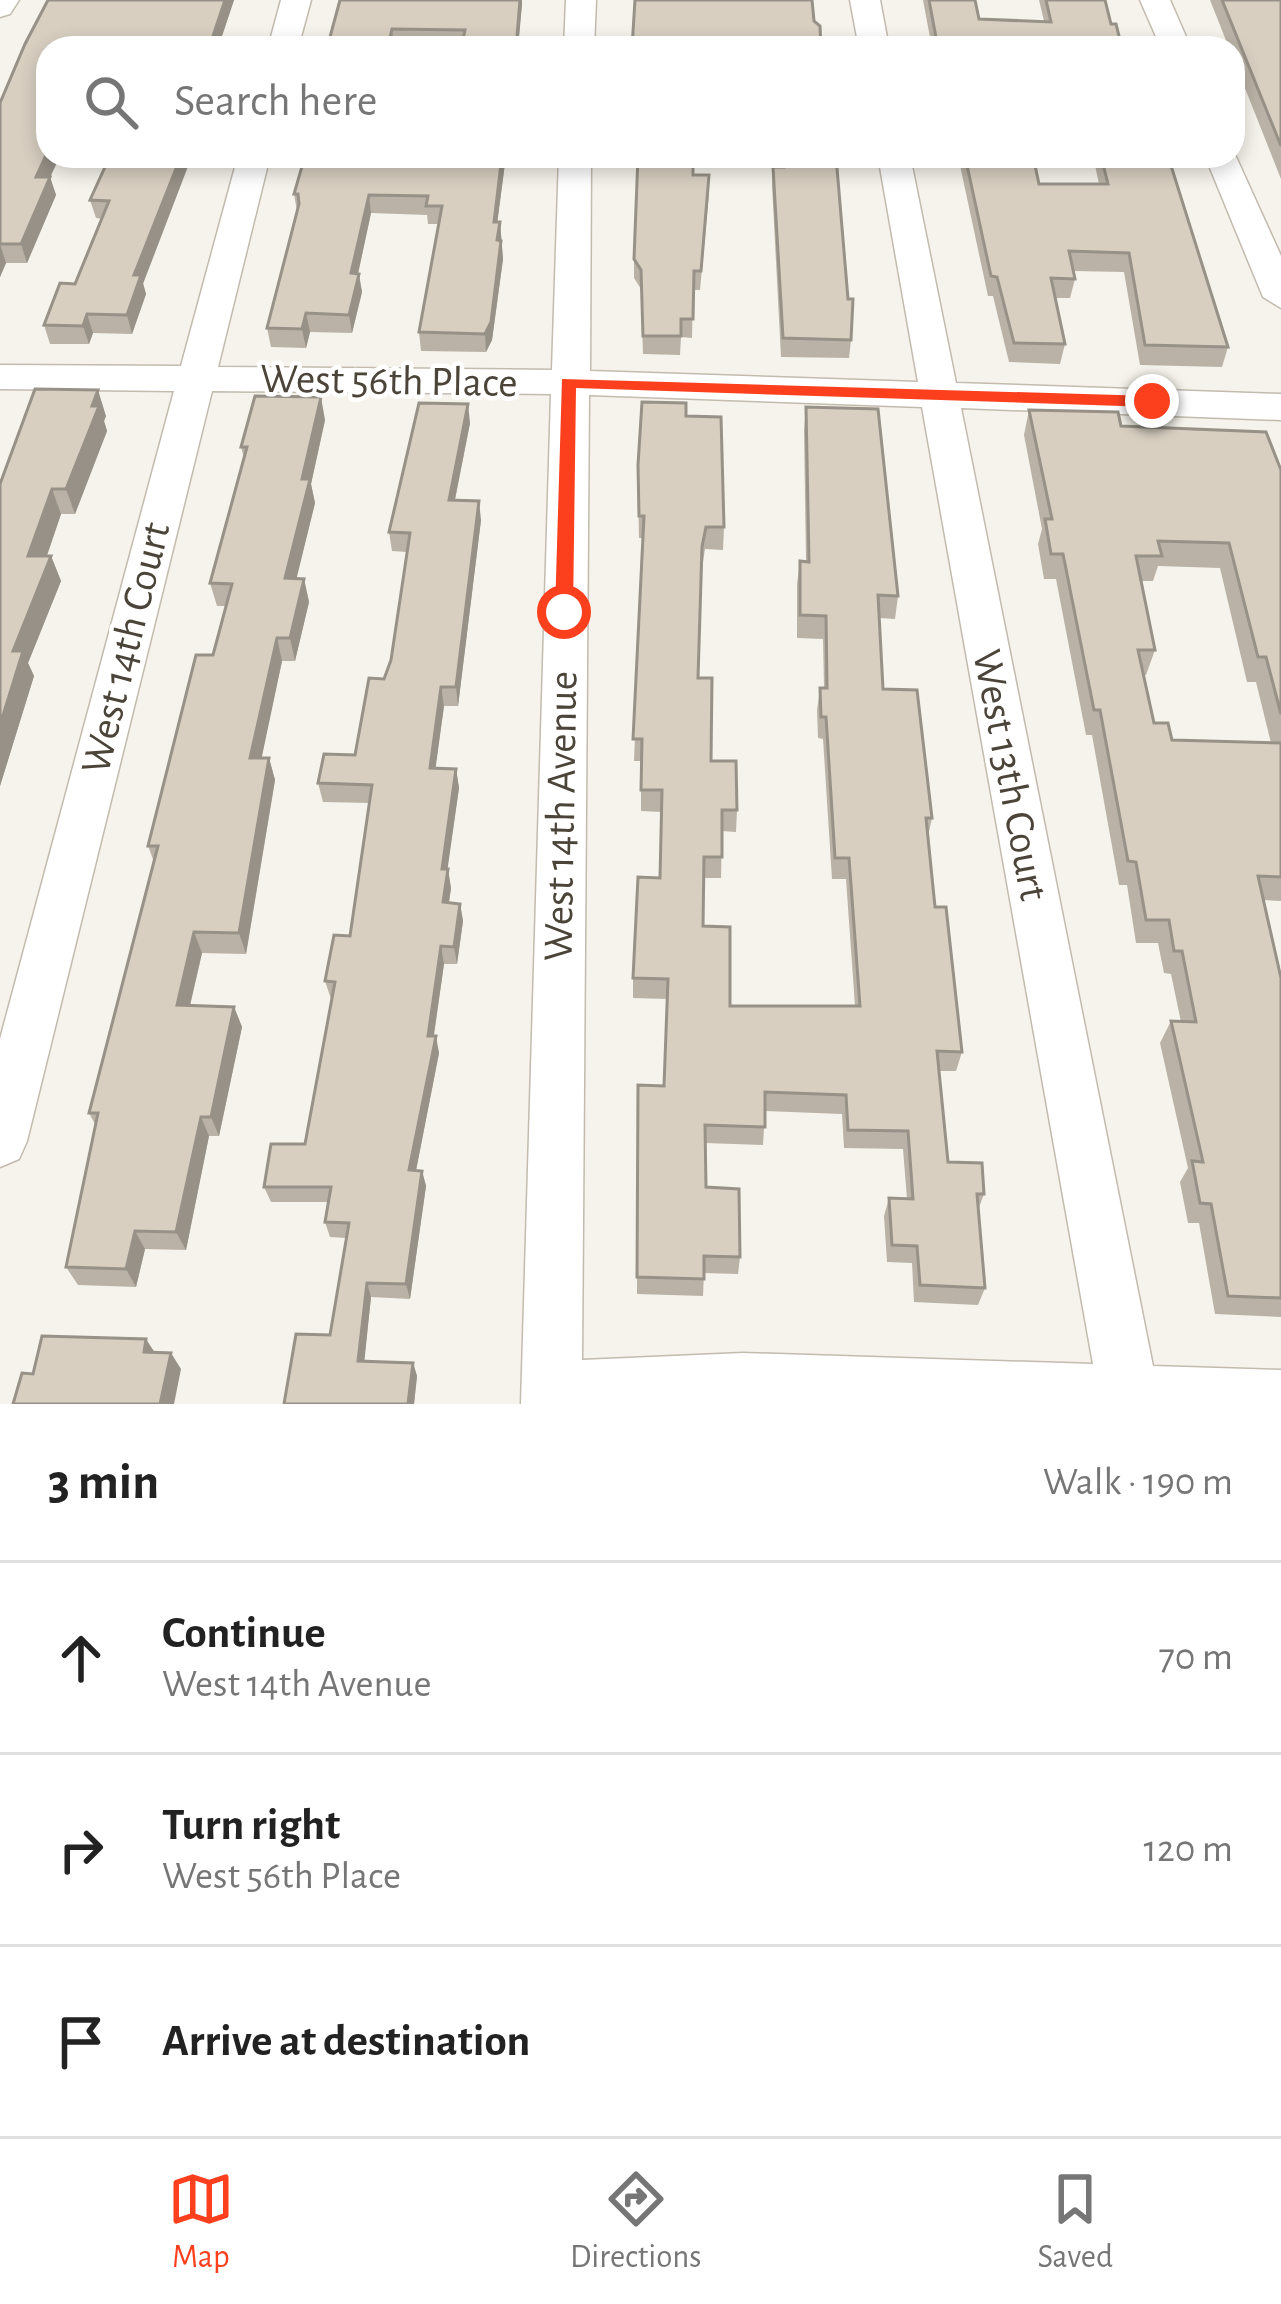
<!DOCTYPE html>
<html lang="en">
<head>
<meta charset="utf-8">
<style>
  :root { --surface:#fff; --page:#f2f2f2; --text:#222; --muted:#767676; --line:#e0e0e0; --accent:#fc3f1d }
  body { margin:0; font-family:"Alegreya Sans",sans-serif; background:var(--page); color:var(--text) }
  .stop { position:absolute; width:36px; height:36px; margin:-27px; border:9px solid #fc3f1d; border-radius:50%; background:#fff }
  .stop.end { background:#fc3f1d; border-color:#fff; box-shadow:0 3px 12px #0008 }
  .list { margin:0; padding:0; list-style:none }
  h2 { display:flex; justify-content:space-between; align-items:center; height:156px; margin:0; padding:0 48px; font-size:51px }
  h2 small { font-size:39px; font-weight:400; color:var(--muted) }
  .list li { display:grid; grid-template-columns:78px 1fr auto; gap:36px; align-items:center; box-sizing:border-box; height:192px; padding:0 48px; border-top:3px solid var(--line) }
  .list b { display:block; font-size:45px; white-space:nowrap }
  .list p { margin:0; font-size:39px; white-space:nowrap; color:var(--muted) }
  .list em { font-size:39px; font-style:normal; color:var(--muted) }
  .icon { flex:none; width:66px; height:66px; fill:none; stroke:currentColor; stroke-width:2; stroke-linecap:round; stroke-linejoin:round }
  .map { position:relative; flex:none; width:1281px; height:1404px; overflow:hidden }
  .search { position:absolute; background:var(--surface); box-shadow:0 6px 18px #0003; left:36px; right:36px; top:36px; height:132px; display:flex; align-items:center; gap:30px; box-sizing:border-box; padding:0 42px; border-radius:36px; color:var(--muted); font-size:45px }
  .sheet { height:732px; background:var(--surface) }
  nav { display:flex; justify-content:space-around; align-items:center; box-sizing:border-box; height:168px; border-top:3px solid var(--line); background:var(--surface); font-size:33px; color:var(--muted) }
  nav a { display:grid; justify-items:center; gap:6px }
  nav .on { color:var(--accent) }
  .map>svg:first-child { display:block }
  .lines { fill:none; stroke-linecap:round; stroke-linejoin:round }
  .minor-casing { stroke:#c2bbae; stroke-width:3 }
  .minor { fill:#fff; fill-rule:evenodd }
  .wall { fill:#bab2a6; fill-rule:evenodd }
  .shaded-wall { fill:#979187 }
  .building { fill:#d8cfc1; stroke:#979187; stroke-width:3 }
  .route { fill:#fc3f1d }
  .labels { text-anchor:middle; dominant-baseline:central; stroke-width:9; stroke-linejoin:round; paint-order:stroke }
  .street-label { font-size:42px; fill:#4b4439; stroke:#fff }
</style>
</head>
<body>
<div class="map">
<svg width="1281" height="1404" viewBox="0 0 1281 1404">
  <rect width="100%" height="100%" fill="#f6f3ec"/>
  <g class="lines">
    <g class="minor-casing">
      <g id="minor">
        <path d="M 0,0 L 19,0 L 10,14 L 0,17 Z"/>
        <path d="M 281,0 L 311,0 L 298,48 L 268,48 Z"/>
        <path d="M 566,0 L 596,0 L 594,48 L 564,48 Z"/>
        <path d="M 850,0 L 880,0 L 889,48 L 859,48 Z"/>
        <path d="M 1140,0 L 1170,0 L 1191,48 L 1161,48 Z"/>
        <path d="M 1233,150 L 1281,256 L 1281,308 L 1263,297 L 1205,156 L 1233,156 Z"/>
        <path d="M 238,156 L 270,156 L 218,367 L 552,370 L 559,156 L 591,156 L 590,371 L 918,382 L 878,156 L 910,156 L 956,383 L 1281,394 L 1281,420 L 961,408 L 1153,1366 L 1281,1370 L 1281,1404 L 521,1404 L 551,394 L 212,391 L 27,1141 L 19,1159 L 0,1167 L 0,1039 L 174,391 L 0,389 L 0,365 L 181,366 ZM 589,395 L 922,407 L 1093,1364 L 743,1353 L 582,1360 Z"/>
      </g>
    </g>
    <use href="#minor" class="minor"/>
  </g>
  <g class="wall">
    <path d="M 48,0 L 234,0 L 218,48 L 48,48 L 50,177 L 56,195 L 27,263 L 6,263 L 0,277 L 0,103 Z"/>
    <path d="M 340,0 L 522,0 L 518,48 L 327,48 Z"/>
    <path d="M 923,0 L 975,0 L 979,19 L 1044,21 L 1039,0 L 1105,0 L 1111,24 L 1122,48 L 932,48 Z"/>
    <path d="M 1210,0 L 1281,0 L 1281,179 L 1233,58 L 1233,48 L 1229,48 Z"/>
    <path d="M 110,156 L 146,294 L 132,334 L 93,333 L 89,344 L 50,344 L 44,325 L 75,284 L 102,219 L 96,218 L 90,200 Z"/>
    <path d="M 305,156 L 506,156 L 497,222 L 500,222 L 503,259 L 492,340 L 486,352 L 421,351 L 419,332 L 438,224 L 428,224 L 427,215 L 371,213 L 358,274 L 362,292 L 352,333 L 310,332 L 306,348 L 271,347 L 267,328 L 297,211 L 294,194 Z"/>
    <path d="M 782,156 L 836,156 L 851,340 L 849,358 L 781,357 L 772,185 L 773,167 L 782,167 Z"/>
    <path d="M 958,156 L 1033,156 L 1039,184 L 1099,184 L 1093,156 L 1168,156 L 1228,347 L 1222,367 L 1140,365 L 1124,272 L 1073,271 L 1075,279 L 1070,298 L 1055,298 L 1065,344 L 1060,364 L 1009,362 L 993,296 L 988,296 Z"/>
    <path d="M 675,165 L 693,175 L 709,194 L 700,290 L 693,290 L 692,338 L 681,337 L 680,355 L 643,354 L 641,289 L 634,278 L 634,259 Z"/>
    <path d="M 806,407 L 898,596 L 895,619 L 879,618 L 883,689 L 932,818 L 928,836 L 935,907 L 962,1052 L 956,1071 L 939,1071 L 948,1162 L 984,1194 L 978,1210 L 985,1288 L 978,1305 L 914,1302 L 912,1263 L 887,1262 L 884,1216 L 889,1198 L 907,1199 L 903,1149 L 844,1148 L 842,1114 L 765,1111 L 763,1145 L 705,1143 L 706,1187 L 740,1257 L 738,1274 L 704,1273 L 703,1296 L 637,1294 L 638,1085 L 664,1086 L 667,999 L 633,998 L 633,978 L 660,878 L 661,812 L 641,811 L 641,761 L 634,761 L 643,538 L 639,538 L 638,488 L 686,416 L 724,527 L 723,550 L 705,549 L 702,568 L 698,678 L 711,761 L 737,810 L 736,832 L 722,831 L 721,878 L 703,878 L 703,926 L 730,1006 L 855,1006 L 846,879 L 832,879 L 823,739 L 818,738 L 817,710 L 820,688 L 824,688 L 823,639 L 797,638 L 797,584 L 800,561 L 806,561 L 804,430 Z"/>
    <path d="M 1029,410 L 1121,426 L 1281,470 L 1281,901 L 1263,900 L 1281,978 L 1281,1317 L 1215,1314 L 1199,1223 L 1188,1223 L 1180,1182 L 1188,1168 L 1160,1043 L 1171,1021 L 1181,1022 L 1171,974 L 1164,973 L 1158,943 L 1136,943 L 1127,885 L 1119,885 L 1092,735 L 1086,735 L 1056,579 L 1044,579 L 1038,544 L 1042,529 L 1024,435 ZM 1158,566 L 1220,568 L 1247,682 L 1256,682 L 1271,743 L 1172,740 L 1154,723 L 1144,675 L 1146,675 L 1155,650 L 1141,581 L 1153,581 Z"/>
    <path d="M 106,416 L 104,421 L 107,431 L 75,514 L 61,514 L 47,556 L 51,556 L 61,581 L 28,663 L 34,676 L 0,786 L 0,484 Z"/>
    <path d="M 325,420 L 311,484 L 315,503 L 296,579 L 304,579 L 309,602 L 295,661 L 282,661 L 261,758 L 269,758 L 275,780 L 246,954 L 202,953 L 190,1006 L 234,1007 L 242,1027 L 219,1136 L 209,1136 L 186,1250 L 145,1249 L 136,1287 L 78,1285 L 66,1267 L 96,1126 L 89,1113 L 154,862 L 148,846 L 213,655 L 226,606 L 217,606 L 210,583 L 244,458 L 241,447 Z"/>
    <path d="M 470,423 L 455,500 L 481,520 L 458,706 L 444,706 L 435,769 L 456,769 L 459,788 L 447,869 L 451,888 L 449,903 L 460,904 L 463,921 L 457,964 L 444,964 L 434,1036 L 439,1053 L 416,1170 L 422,1171 L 426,1186 L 410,1299 L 371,1297 L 364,1361 L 413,1363 L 417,1376 L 414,1404 L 284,1404 L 330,1335 L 346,1238 L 330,1237 L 325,1222 L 328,1202 L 271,1202 L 264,1187 L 305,1144 L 331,999 L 325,981 L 350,936 L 370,803 L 323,802 L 318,783 L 355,755 L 391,660 L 407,552 L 392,551 L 389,532 Z"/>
  </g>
  <g class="shaded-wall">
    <path d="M 225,0 L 234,0 L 218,48 L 209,48 Z"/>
    <path d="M 520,0 L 522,0 L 522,5 L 518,48 L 516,48 Z"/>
    <path d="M 392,29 L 394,48 L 390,48 L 389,42 Z"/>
    <path d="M 48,151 L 48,156 L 60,156 L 42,195 L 36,177 Z"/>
    <path d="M 181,156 L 192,156 L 143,284 L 146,294 L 132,334 L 127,315 L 134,275 Z"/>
    <path d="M 502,156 L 506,156 L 495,240 L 494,222 Z"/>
    <path d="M 50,177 L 56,195 L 27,263 L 21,244 Z"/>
    <path d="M 369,195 L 371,213 L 354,292 L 351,273 Z"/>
    <path d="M 500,222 L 503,259 L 492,340 L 486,352 L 485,334 Z"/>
    <path d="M 0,244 L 6,263 L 0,277 Z"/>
    <path d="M 359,274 L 362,292 L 352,333 L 349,315 Z"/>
    <path d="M 306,313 L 310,332 L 306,348 L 302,329 Z"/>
    <path d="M 87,314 L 93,333 L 89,344 L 83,326 Z"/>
    <path d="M 98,390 L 106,416 L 104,421 L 107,431 L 75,514 L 66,489 Z"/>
    <path d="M 321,397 L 325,420 L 311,484 L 315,503 L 291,601 L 285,578 L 302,479 Z"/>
    <path d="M 468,404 L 470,423 L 451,519 L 449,500 Z"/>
    <path d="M 52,489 L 61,514 L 38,581 L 28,556 Z"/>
    <path d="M 479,501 L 481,520 L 458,706 L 456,687 Z"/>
    <path d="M 51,556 L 61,581 L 28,663 L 34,676 L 0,786 L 0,725 L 13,651 Z"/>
    <path d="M 304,579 L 309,602 L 295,661 L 290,638 Z"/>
    <path d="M 277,638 L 282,661 L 257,780 L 250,758 Z"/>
    <path d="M 441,687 L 444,706 L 433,787 L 430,768 Z"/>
    <path d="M 269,758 L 275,780 L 246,954 L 239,933 Z"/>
    <path d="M 456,769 L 459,788 L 445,887 L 442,869 Z"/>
    <path d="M 448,869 L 451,888 L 446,920 L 443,902 Z"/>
    <path d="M 460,904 L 463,921 L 457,964 L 454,947 Z"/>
    <path d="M 194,932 L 202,953 L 185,1026 L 177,1005 Z"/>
    <path d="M 441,946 L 444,964 L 431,1053 L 428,1036 Z"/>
    <path d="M 234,1007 L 242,1027 L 219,1136 L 211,1117 Z"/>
    <path d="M 436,1036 L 439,1053 L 413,1186 L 409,1170 Z"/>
    <path d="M 201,1117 L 209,1136 L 186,1250 L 176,1232 Z"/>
    <path d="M 422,1171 L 426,1186 L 410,1299 L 406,1284 Z"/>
    <path d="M 135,1231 L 145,1249 L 136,1287 L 126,1269 Z"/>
    <path d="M 367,1283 L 371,1297 L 363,1374 L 358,1361 Z"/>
    <path d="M 146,1339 L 157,1356 L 144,1352 Z"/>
    <path d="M 171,1353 L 181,1369 L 174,1404 L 160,1404 Z"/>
    <path d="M 413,1363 L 417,1376 L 414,1404 L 408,1404 Z"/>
  </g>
  <g class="building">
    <path d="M 48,0 L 225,0 L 209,48 L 48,48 L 48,151 L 36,177 L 50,177 L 21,244 L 0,244 L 0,103 L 25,44 Z"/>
    <path d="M 340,0 L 520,0 L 516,48 L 461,48 L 465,30 L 392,29 L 389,42 L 369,42 L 368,48 L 327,48 Z"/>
    <path d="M 635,0 L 812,0 L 814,21 L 820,26 L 821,48 L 632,48 Z"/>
    <path d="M 929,0 L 975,0 L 979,19 L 1051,22 L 1046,0 L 1105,0 L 1111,24 L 1116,24 L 1122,48 L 938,48 Z"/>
    <path d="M 1222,0 L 1281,0 L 1281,146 Z"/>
    <path d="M 110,156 L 181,156 L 134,275 L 141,275 L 127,315 L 87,314 L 83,326 L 44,325 L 60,283 L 75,284 L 109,201 L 90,200 Z"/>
    <path d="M 305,156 L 502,156 L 494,222 L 500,222 L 497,240 L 501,241 L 491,322 L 485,334 L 419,332 L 442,206 L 426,206 L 428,196 L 369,195 L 351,273 L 359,274 L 349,315 L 306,313 L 302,329 L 267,328 L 299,204 L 298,194 L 294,194 Z"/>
    <path d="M 638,156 L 675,156 L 675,165 L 693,165 L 693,175 L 709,175 L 701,271 L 694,271 L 693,319 L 681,319 L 681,336 L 643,336 L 641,270 L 634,259 Z"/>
    <path d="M 784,156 L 836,156 L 848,299 L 853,299 L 851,340 L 783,338 L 773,167 L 784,167 Z"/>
    <path d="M 965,156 L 1033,156 L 1039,184 L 1108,184 L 1101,156 L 1168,156 L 1228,347 L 1145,345 L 1129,253 L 1069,251 L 1075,279 L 1051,278 L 1065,344 L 1014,343 L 997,277 L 991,276 Z"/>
    <path d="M 35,389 L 98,390 L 92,406 L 99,406 L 66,489 L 52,489 L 28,556 L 51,556 L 13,651 L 23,651 L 0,725 L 0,484 Z"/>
    <path d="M 255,396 L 321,397 L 302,479 L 310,479 L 285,578 L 304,579 L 290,638 L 277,638 L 250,758 L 269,758 L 239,933 L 194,932 L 177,1005 L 234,1007 L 211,1117 L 201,1117 L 176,1232 L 135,1231 L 126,1269 L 66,1267 L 98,1113 L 89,1113 L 158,846 L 148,846 L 196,655 L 213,655 L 232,584 L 210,583 L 247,447 L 241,447 Z"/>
    <path d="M 642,402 L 686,403 L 686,416 L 721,417 L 724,527 L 706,527 L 702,547 L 698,678 L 712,678 L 711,761 L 736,761 L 737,810 L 722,810 L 722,857 L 704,857 L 703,926 L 730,927 L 730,1006 L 860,1006 L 849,858 L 835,858 L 826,717 L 821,717 L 820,688 L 827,688 L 826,616 L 800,615 L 800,561 L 809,562 L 806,407 L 878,409 L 898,596 L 878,595 L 883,689 L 917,690 L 932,818 L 926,818 L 935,907 L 946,907 L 962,1052 L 937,1051 L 948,1162 L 982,1163 L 984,1194 L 977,1194 L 985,1288 L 920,1285 L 917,1246 L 892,1245 L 889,1198 L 913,1199 L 908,1131 L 848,1130 L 846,1095 L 765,1092 L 765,1127 L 705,1125 L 706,1187 L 739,1189 L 740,1257 L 704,1256 L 704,1279 L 637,1277 L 638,1085 L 664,1086 L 668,979 L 633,978 L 638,877 L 660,878 L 662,790 L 641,790 L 642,739 L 633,739 L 644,516 L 639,516 L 638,465 Z"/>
    <path d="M 419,403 L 468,404 L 449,500 L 479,501 L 456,687 L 441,687 L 430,768 L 456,769 L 442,869 L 448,869 L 443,902 L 460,904 L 454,947 L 441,946 L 428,1036 L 436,1036 L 409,1170 L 422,1171 L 406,1284 L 367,1283 L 358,1361 L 413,1363 L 408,1404 L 284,1404 L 296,1334 L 330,1335 L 349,1223 L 325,1222 L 331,1187 L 264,1187 L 271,1144 L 305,1144 L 335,982 L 325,981 L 334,935 L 350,936 L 372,785 L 318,783 L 324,754 L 355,755 L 369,678 L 384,679 L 391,660 L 410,533 L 389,532 Z"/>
    <path d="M 1029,410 L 1118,412 L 1121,426 L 1266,432 L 1281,470 L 1281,714 L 1266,657 L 1258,657 L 1229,543 L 1158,541 L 1162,556 L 1136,556 L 1155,650 L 1138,650 L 1154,723 L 1168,723 L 1172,740 L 1281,743 L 1281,877 L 1258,876 L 1281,978 L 1281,1298 L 1228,1296 L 1211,1204 L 1200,1203 L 1192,1161 L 1203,1162 L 1171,1021 L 1196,1022 L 1182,951 L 1174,951 L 1169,920 L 1146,920 L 1136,862 L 1128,861 L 1100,710 L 1094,710 L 1063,554 L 1051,554 L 1045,519 L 1052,519 Z"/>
    <path d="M 42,1336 L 146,1339 L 144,1352 L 171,1353 L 160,1404 L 13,1404 L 22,1373 L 33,1374 Z"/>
  </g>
  <path class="route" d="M 562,379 L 1152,396 L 1160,401 L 1152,407 L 576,388 L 573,612 L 564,619 L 555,612 Z"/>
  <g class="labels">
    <g class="street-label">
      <text transform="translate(389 381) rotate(1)">West 56th Place</text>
      <text transform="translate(126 648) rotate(-76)">West 14th Court</text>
      <text transform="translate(1010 775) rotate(79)">West 13th Court</text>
      <text transform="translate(561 816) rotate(-89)">West 14th Avenue</text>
    </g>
  </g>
</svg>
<div class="stop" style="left:564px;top:612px"></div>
<div class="stop end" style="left:1152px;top:401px"></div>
<div class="search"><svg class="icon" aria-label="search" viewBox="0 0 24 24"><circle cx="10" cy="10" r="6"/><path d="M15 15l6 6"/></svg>Search here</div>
</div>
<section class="sheet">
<h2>3 min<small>Walk · 190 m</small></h2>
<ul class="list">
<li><svg class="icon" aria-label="ahead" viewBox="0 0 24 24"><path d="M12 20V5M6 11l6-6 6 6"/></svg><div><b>Continue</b><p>West 14th Avenue</p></div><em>70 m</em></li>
<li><svg class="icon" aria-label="right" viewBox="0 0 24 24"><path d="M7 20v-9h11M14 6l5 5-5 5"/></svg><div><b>Turn right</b><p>West 56th Place</p></div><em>120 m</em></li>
<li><svg class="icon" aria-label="arrive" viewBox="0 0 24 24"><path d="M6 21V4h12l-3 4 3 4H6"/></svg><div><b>Arrive at destination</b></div></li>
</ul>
</section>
<nav>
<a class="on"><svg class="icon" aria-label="map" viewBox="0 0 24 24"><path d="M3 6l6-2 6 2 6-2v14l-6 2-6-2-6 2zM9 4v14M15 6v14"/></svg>Map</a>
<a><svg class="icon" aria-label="directions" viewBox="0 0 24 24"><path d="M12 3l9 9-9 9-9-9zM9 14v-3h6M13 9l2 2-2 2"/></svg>Directions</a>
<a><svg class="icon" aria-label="saved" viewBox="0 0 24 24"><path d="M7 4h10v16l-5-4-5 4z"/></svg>Saved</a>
</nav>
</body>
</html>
